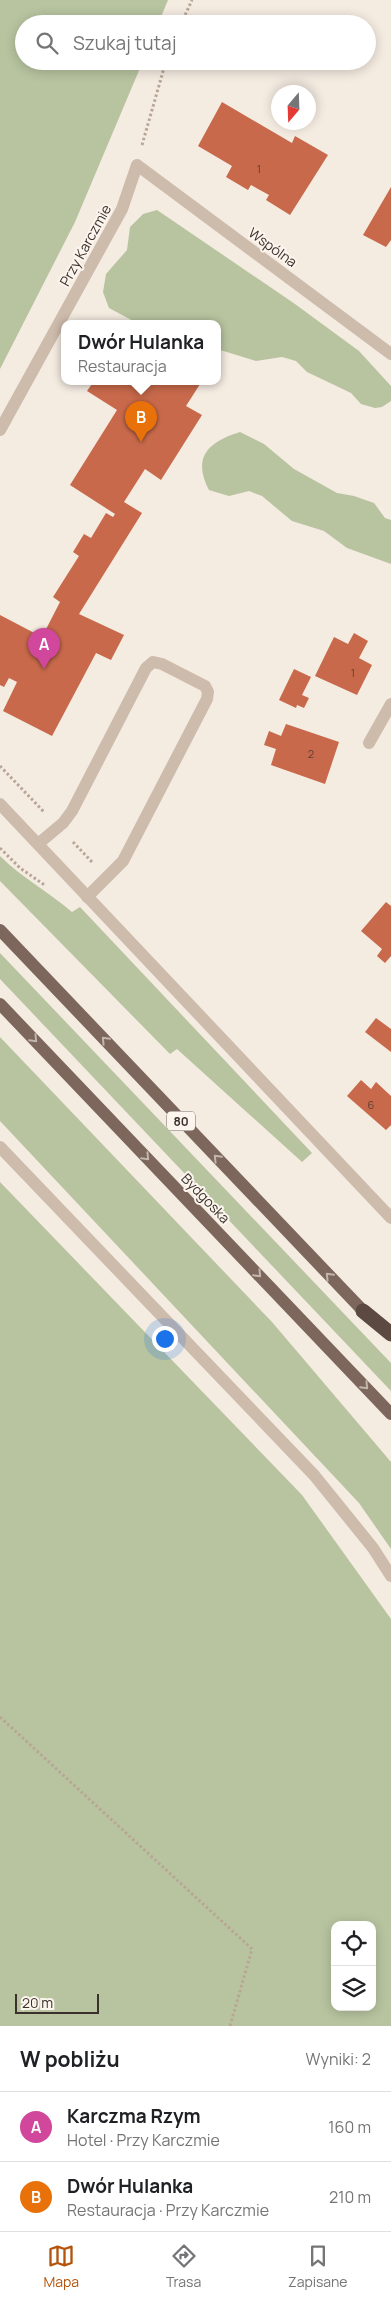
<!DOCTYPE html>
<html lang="pl">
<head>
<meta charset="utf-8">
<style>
  :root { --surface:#fff; --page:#f6f6f6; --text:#202124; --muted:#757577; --line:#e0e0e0; --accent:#b45309 }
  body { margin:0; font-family:Manrope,sans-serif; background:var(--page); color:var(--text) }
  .controls { position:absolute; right:15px; bottom:15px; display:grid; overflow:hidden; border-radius:10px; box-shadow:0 2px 12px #0003 }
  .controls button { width:45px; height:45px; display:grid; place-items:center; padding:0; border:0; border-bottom:1px solid var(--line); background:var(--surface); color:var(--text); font:25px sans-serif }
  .compass { position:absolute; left:271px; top:85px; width:45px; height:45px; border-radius:50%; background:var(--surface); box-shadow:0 2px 12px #0003; rotate:199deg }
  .scale { position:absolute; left:15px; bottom:12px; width:84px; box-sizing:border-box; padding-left:5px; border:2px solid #3b302b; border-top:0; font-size:14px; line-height:18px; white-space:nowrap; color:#3b302b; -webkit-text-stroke:4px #fbf5ee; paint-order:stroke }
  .you { position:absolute; left:164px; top:1338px; width:18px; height:18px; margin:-12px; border:4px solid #fff; border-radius:50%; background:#1a73e8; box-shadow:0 0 0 8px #1a73e833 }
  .badge { display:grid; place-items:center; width:32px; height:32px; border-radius:50%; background:var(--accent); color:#fff; font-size:16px; font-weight:700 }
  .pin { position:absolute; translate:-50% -41px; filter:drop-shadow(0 1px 2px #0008) }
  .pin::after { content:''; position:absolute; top:26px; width:18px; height:15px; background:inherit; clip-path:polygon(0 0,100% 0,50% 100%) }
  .popup { position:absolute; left:61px; top:320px; width:160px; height:65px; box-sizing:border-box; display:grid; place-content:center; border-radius:10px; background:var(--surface); filter:drop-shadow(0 1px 4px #0005); font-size:16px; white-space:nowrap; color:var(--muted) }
  .popup b { font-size:19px; color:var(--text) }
  .popup::after { content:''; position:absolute; left:50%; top:100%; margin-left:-10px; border:10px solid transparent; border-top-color:var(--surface) }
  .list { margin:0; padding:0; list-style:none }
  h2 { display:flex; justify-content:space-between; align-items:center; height:65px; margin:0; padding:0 20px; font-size:21px }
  h2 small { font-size:16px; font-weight:400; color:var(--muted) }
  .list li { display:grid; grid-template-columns:32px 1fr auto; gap:15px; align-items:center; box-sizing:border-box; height:70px; padding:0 20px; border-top:1px solid var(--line) }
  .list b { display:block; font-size:19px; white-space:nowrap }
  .list p { margin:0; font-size:16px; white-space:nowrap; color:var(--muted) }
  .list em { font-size:16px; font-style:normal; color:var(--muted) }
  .icon { flex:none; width:28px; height:28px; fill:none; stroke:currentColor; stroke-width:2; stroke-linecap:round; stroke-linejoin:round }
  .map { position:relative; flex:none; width:391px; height:2026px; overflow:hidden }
  .search { position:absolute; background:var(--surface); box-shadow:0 2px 12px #0003; left:15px; right:15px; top:15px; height:55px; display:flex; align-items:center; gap:12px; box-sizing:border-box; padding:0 18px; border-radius:28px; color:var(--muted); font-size:19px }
  .sheet { height:205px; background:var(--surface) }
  nav { display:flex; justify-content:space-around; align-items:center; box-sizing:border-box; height:70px; border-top:1px solid var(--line); background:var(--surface); font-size:14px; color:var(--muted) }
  nav a { display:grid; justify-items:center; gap:2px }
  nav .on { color:var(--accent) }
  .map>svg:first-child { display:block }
  .green { fill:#b8c4a0; fill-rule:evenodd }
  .building { fill:#c8694b }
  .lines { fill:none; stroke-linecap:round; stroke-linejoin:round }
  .path { stroke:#b9a596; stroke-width:3; stroke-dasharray:2.5 2.5; stroke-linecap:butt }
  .lane { stroke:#cdbbac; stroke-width:12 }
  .street { stroke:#cdbbac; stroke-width:12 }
  .primary { stroke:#7d675c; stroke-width:12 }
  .highway { stroke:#5c4a42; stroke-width:15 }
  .oneway { stroke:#c2b5ac }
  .labels { text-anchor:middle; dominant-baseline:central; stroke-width:4; stroke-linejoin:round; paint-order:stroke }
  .number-label { font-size:11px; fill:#5e3e33 }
  .shield { fill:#fbf5ee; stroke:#756b66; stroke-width:1 }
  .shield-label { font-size:12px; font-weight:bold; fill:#3b302b }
  .street-label { font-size:14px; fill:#3b302b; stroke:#fbf5ee }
</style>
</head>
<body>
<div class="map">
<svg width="391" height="2026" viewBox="0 0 391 2026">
  <rect width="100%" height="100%" fill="#f4ebe1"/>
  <g class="green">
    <path d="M 0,0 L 168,0 L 158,24 L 24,24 L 24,61 L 143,61 L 75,222 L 0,369 Z"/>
    <path d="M 157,210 L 295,304 L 359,351 L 391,386 L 391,401 L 382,407 L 375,408 L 361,404 L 351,393 L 307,372 L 296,361 L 282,357 L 256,361 L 217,349 L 217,323 L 137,323 L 109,308 L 103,292 L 106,274 L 127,250 L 130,227 L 143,214 Z"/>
    <path d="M 240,432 L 264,444 L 294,469 L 337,493 L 354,496 L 374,503 L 385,518 L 391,520 L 391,564 L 347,548 L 324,531 L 292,521 L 262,496 L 249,491 L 229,496 L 209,490 C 192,457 208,442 240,432 Z"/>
    <path d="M 0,856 C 22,878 49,892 72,912 L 80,907 L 312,1153 L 302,1162 L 177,1049 L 170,1054 L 0,881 Z"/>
    <path d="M 0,953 L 391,1363 L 391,1391 L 0,979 Z"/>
    <path d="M 0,1037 L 272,1322 L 391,1462 L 391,1549 L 359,1503 L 0,1121 Z"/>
    <path d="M 0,1182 L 302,1495 L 391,1619 L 391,2026 L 0,2026 ZM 335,1925 L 372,1925 L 372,2007 L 335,2007 Z"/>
  </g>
  <g class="building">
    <path d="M 222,102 L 292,143 L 295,136 L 328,155 L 290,215 L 266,200 L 269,195 L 251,185 L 248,190 L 226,177 L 232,166 L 198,146 Z"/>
    <path d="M 391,187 L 391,240 L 386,247 L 363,235 Z"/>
    <path d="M 94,381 L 202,381 L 186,406 L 202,415 L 161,480 L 145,469 L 124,502 L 142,513 L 79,614 L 124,635 L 111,660 L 96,653 L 52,736 L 3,711 L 17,682 L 9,678 L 4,687 L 0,685 L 0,615 L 42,637 L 60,602 L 53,597 L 79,556 L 73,552 L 84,534 L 91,538 L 106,513 L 113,517 L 115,514 L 70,485 L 117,410 L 87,391 Z"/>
    <path d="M 354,633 L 368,641 L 359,658 L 372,665 L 357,695 L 315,676 L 334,637 L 348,644 Z"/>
    <path d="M 294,669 L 311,677 L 302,695 L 309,698 L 304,708 L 297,705 L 296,708 L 279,700 Z"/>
    <path d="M 286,724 L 339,742 L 325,784 L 271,765 L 276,749 L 264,745 L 269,731 L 281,736 Z"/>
    <path d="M 386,902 L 391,906 L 391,956 L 385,963 L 377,956 L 382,949 L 361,931 Z"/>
    <path d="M 376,1018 L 391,1029 L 391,1052 L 365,1032 Z"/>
    <path d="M 361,1080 L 371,1089 L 376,1082 L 391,1096 L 391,1125 L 386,1130 L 347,1096 Z"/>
  </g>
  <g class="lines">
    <g class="path">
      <path d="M 181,24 L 192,0"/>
      <path d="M 142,145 L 166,61"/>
      <path d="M 0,766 L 44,812"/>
      <path d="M 73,842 L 93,863"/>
      <path d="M 0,848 L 20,868 L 46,886"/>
      <path d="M 0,1717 L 252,1949 L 230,2026"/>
    </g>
    <path class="lane" d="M 38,844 L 63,823 L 72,811 L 146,668 L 153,662 L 162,664 L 205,686 L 208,692 L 207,699 L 123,861 L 87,897"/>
    <g class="street">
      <path d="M 0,430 L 122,209 L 137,165 L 391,354"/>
      <path d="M 369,743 L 391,704"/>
      <path d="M 0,804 L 391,1218"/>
      <path d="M 0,1147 L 314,1475 L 373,1548 L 391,1576"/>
    </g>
    <g class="primary">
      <path d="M 0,930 L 369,1317"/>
      <path d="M 0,1004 L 391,1414"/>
    </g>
    <path class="highway" d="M 363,1311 L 391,1334"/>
  </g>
  <defs><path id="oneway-chevron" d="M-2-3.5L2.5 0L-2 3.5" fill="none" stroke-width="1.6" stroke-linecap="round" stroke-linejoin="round" transform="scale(1.25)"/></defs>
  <g class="oneway">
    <use href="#oneway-chevron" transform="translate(34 1039) rotate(46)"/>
    <use href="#oneway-chevron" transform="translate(105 1040) rotate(-134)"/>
    <use href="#oneway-chevron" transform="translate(146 1157) rotate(46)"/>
    <use href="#oneway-chevron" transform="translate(217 1158) rotate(-134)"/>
    <use href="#oneway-chevron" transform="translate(258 1274) rotate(46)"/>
    <use href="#oneway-chevron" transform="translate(329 1276) rotate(-134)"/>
    <use href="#oneway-chevron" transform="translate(365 1386) rotate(46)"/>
  </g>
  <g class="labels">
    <g class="number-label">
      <text x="259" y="168">1</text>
      <text x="353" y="672">1</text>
      <text x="311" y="753">2</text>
      <text x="371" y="1104">6</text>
    </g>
    <rect class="shield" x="167" y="1111.5" width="28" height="19" rx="4"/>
    <g class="shield-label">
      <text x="181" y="1121">80</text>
    </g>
    <g class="street-label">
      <text transform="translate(85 245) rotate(-61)">Przy Karczmie</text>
      <text transform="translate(273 247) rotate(36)">Wspólna</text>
      <text transform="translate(206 1198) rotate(46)">Bydgoska</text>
    </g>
  </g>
</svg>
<div class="controls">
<button><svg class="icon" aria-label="locate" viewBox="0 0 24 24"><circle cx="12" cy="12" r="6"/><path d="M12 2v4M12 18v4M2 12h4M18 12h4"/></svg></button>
<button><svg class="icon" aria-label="layers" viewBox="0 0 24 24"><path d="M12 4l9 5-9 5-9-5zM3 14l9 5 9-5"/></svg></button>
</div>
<svg class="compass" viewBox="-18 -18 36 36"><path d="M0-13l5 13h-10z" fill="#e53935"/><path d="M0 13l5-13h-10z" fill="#757577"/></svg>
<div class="scale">20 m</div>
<div class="you"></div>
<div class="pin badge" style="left:44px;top:669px;background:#d1479c">A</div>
<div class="pin badge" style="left:141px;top:442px;background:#e8710a">B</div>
<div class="popup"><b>Dwór Hulanka</b>Restauracja</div>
<div class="search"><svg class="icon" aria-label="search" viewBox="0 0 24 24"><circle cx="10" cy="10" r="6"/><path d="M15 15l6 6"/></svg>Szukaj tutaj</div>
</div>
<section class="sheet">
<h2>W pobliżu<small>Wyniki: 2</small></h2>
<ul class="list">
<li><span class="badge" style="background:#d1479c">A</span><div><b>Karczma Rzym</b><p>Hotel · Przy Karczmie</p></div><em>160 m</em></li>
<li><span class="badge" style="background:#e8710a">B</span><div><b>Dwór Hulanka</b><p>Restauracja · Przy Karczmie</p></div><em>210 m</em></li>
</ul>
</section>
<nav>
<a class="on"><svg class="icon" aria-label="map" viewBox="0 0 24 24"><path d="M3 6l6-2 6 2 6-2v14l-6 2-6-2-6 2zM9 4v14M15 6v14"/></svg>Mapa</a>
<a><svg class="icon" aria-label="directions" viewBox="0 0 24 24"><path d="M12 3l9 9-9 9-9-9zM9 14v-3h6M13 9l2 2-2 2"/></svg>Trasa</a>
<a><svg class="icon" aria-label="saved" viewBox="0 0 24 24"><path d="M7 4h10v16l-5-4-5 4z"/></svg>Zapisane</a>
</nav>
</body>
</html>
